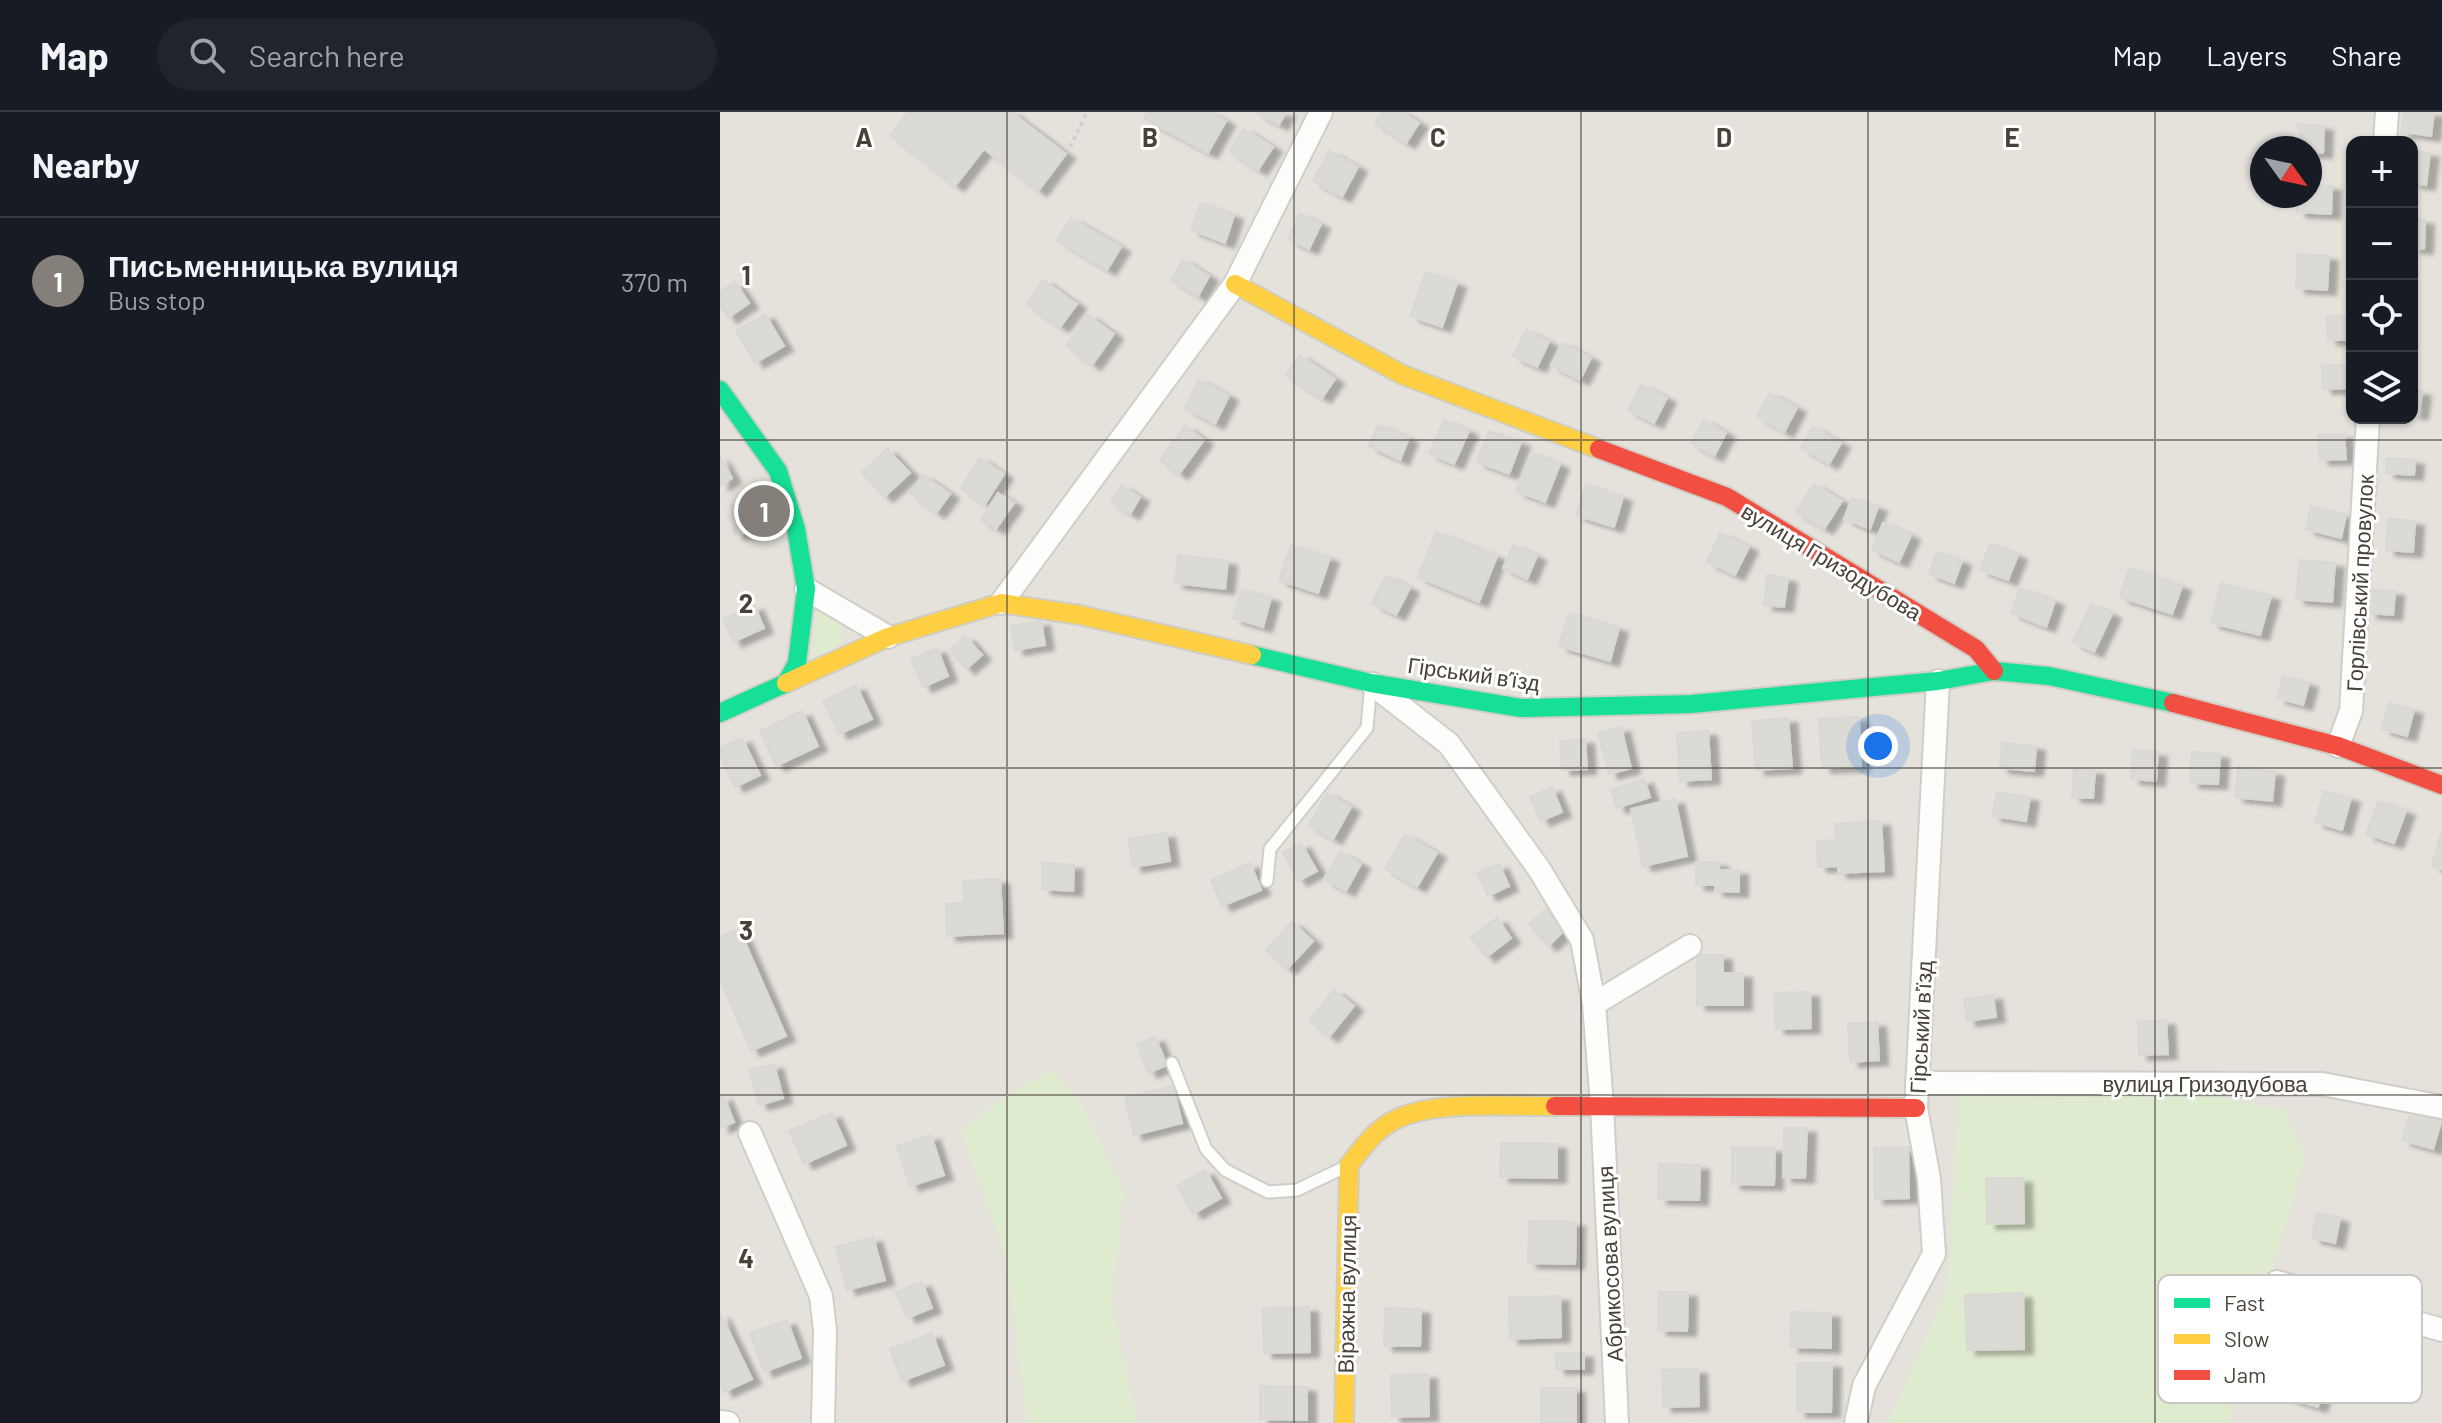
<!DOCTYPE html>
<html lang="en">
<head>
<meta charset="utf-8">
<style>
  :root { --surface:#171b24; --page:#20242c; --text:#f1f3f6; --muted:#9ea1a6; --line:#363941; --accent:#847f78 }
  body { margin:0; font-family:Barlow,sans-serif; background:var(--page); color:var(--text) }
  .controls { position:absolute; right:24px; top:24px; display:grid; overflow:hidden; border-radius:16px; box-shadow:0 2px 6px #0004 }
  .controls button { width:72px; height:72px; display:grid; place-items:center; padding:0; border:0; border-bottom:2px solid var(--line); background:var(--surface); color:var(--text); font:40px sans-serif }
  .compass { position:absolute; left:1530px; top:24px; width:72px; height:72px; border-radius:50%; background:var(--surface); box-shadow:0 2px 6px #0004; rotate:123deg }
  .you { position:absolute; left:1158px; top:634px; width:28px; height:28px; margin:-20px; border:6px solid #fff; border-radius:50%; background:#1a73e8; box-shadow:0 0 0 12px #1a73e833 }
  .badge { display:grid; place-items:center; width:52px; height:52px; border-radius:50%; background:var(--accent); color:#fff; font-size:26px; font-weight:700 }
  .pin { position:absolute; translate:-50% -50%; border:4px solid #fff; box-shadow:0 2px 8px #0006 }
  .list { margin:0; padding:0; list-style:none }
  h2 { display:flex; justify-content:space-between; align-items:center; height:104px; margin:0; padding:0 32px; font-size:34px }
  h2 small { font-size:26px; font-weight:400; color:var(--muted) }
  .list li { display:grid; grid-template-columns:52px 1fr auto; gap:24px; align-items:center; box-sizing:border-box; height:128px; padding:0 32px; border-top:2px solid var(--line) }
  .list b { display:block; font-size:30px; white-space:nowrap }
  .list p { margin:0; font-size:26px; white-space:nowrap; color:var(--muted) }
  .list em { font-size:26px; font-style:normal; color:var(--muted) }
  .icon { flex:none; width:44px; height:44px; fill:none; stroke:currentColor; stroke-width:2; stroke-linecap:round; stroke-linejoin:round }
  .map { position:relative; flex:none; width:1722px; height:1311px; overflow:hidden }
  header { display:flex; align-items:center; gap:48px; box-sizing:border-box; height:112px; padding:0 40px; background:var(--surface); border-bottom:2px solid var(--line) }
  header strong { font-size:38px }
  nav { display:flex; gap:44px; margin-inline-start:auto; font-size:28px }
  .search { width:560px; height:72px; background:var(--page); display:flex; align-items:center; gap:20px; box-sizing:border-box; padding:0 28px; border-radius:44px; color:var(--muted); font-size:30px }
  main { display:flex }
  aside { flex:1; background:var(--surface) }
  .map>svg:first-child { display:block }
  .residential { fill:#e5e2db; fill-rule:evenodd }
  .green { fill:#dfebcf }
  .building { fill:#dcdad5; stroke:#dad8d3; stroke-width:2; filter:url(#shadow) }
  .lines { fill:none; stroke-linecap:round; stroke-linejoin:round }
  .lane-casing { stroke:#d0ceca; stroke-width:15 }
  .street-casing { stroke:#d0ceca; stroke-width:26 }
  .fast-casing { stroke:#d0cec4; stroke-width:22 }
  .slow-casing { stroke:#d0cec4; stroke-width:22 }
  .jam-casing { stroke:#d0cec4; stroke-width:22 }
  .path { stroke:#d2d1cb; stroke-width:4; stroke-dasharray:4 4; stroke-linecap:butt }
  .lane { stroke:#fdfdfc; stroke-width:11 }
  .street { stroke:#fdfdfc; stroke-width:22 }
  .fast { stroke:#16e098; stroke-width:18 }
  .slow { stroke:#ffcf43; stroke-width:18 }
  .jam { stroke:#f24e42; stroke-width:18 }
  .grid { fill:none; stroke:#484239; stroke-width:2; stroke-opacity:0.55 }
  .labels { text-anchor:middle; dominant-baseline:central; stroke-width:6; stroke-linejoin:round; paint-order:stroke }
  .street-label { font-size:22px; fill:#484239; stroke:#fff }
  .key { fill:#fff; stroke:#c8c6c4; stroke-width:2 }
  .key-label { font-size:22px; fill:#484239 }
  .grid-label { font-size:26px; text-anchor:middle; font-weight:bold; fill:#484239; stroke:#fff; stroke-width:6; stroke-linejoin:round; paint-order:stroke }
</style>
</head>
<body>
<header>
<strong>Map</strong>
<div class="search"><svg class="icon" aria-label="search" viewBox="0 0 24 24"><circle cx="10" cy="10" r="6"/><path d="M15 15l6 6"/></svg>Search here</div>
<nav><a>Map</a><a>Layers</a><a>Share</a></nav>
</header>
<main>
<aside>
<h2>Nearby<small></small></h2>
<ul class="list">
<li><span class="badge">1</span><div><b>Письменницька вулиця</b><p>Bus stop</p></div><em>370 m</em></li>
</ul>
</aside>
<div class="map">
<svg width="1722" height="1311" viewBox="0 0 1722 1311">
  <defs>
    <filter id="shadow"><feDropShadow dx="9" dy="5" stdDeviation="2" flood-color="#0004"/></filter>
  </defs>
  <rect width="100%" height="100%" fill="#f2f1ed"/>
  <path class="residential" d="M 0,0 L 1722,0 L 1722,1311 L 0,1311 ZM 1632,30 L 1692,30 L 1692,306 L 1632,306 ZM 1542,36 L 1590,36 L 1590,84 L 1542,84 Z"/>
  <g class="green">
    <path d="M 97,498 C 114,505 127,510 121,531 L 104,541 L 92,542 Z"/>
    <path d="M 332,958 L 360,990 L 404,1079 L 392,1190 L 417,1311 L 307,1311 L 286,1147 L 241,1018 L 288,983 Z"/>
    <path d="M 1412,969 L 1564,998 L 1585,1044 L 1508,1311 L 1168,1311 L 1227,1177 L 1239,978 Z"/>
  </g>
  <g class="building">
    <path d="M 188,0 L 291,0 L 346,42 L 318,79 L 264,37 L 235,74 L 170,23 Z"/>
    <path d="M 427,0 L 490,0 L 506,9 L 488,41 L 424,7 Z"/>
    <path d="M 535,0 L 566,0 L 559,13 Z"/>
    <path d="M 663,0 L 682,0 L 699,11 L 686,31 L 655,11 Z"/>
    <path d="M 1684,0 L 1714,0 L 1711,24 L 1681,20 Z"/>
    <path d="M 1577,12 L 1604,14 L 1603,41 L 1590,40 L 1590,36 L 1585,36 Z"/>
    <path d="M 524,17 L 553,35 L 538,58 L 509,39 Z"/>
    <path d="M 609,39 L 638,55 L 622,85 L 593,69 Z"/>
    <path d="M 1692,39 L 1710,41 L 1706,73 L 1692,71 Z"/>
    <path d="M 1590,73 L 1612,74 L 1611,102 L 1577,100 L 1578,84 L 1590,84 Z"/>
    <path d="M 481,91 L 514,103 L 505,131 L 471,118 Z"/>
    <path d="M 580,102 L 601,112 L 589,137 L 568,127 Z"/>
    <path d="M 351,106 L 401,135 L 387,158 L 337,128 Z"/>
    <path d="M 1692,107 L 1705,108 L 1704,137 L 1692,136 Z"/>
    <path d="M 1578,142 L 1609,144 L 1607,178 L 1576,176 Z"/>
    <path d="M 463,148 L 489,164 L 478,184 L 451,168 Z"/>
    <path d="M 706,160 L 737,171 L 722,215 L 690,204 Z"/>
    <path d="M 323,168 L 357,192 L 340,215 L 307,192 Z"/>
    <path d="M 15,170 L 29,191 L 8,206 L 0,193 L 0,180 Z"/>
    <path d="M 45,202 L 64,234 L 35,251 L 16,219 Z"/>
    <path d="M 368,203 L 394,222 L 372,253 L 346,234 Z"/>
    <path d="M 1607,204 L 1627,204 L 1628,228 L 1608,228 Z"/>
    <path d="M 806,218 L 829,230 L 817,255 L 793,244 Z"/>
    <path d="M 842,231 L 871,246 L 860,268 L 831,253 Z"/>
    <path d="M 580,243 L 615,267 L 602,286 L 566,263 Z"/>
    <path d="M 1632,253 L 1632,276 L 1603,277 L 1602,254 Z"/>
    <path d="M 478,268 L 509,284 L 495,312 L 465,296 Z"/>
    <path d="M 921,273 L 947,286 L 934,311 L 908,298 Z"/>
    <path d="M 1692,278 L 1702,279 L 1699,302 L 1692,302 Z"/>
    <path d="M 1050,281 L 1077,296 L 1064,320 L 1037,304 Z"/>
    <path d="M 724,308 L 749,319 L 734,352 L 709,341 Z"/>
    <path d="M 984,308 L 1006,321 L 994,344 L 971,331 Z"/>
    <path d="M 658,313 L 689,326 L 680,348 L 649,334 Z"/>
    <path d="M 465,314 L 484,328 L 459,362 L 440,348 Z"/>
    <path d="M 1093,315 L 1121,331 L 1109,352 L 1081,336 Z"/>
    <path d="M 769,319 L 801,330 L 789,362 L 757,350 Z"/>
    <path d="M 1624,322 L 1626,347 L 1600,348 L 1598,323 Z"/>
    <path d="M 167,337 L 190,361 L 164,385 L 142,360 Z"/>
    <path d="M 811,341 L 840,352 L 825,390 L 796,379 Z"/>
    <path d="M 0,345 L 12,366 L 0,374 Z"/>
    <path d="M 260,346 L 284,362 L 265,392 L 241,376 Z"/>
    <path d="M 1667,346 L 1695,348 L 1694,363 L 1666,361 Z"/>
    <path d="M 203,363 L 230,382 L 216,401 L 190,381 Z"/>
    <path d="M 1094,372 L 1122,389 L 1104,417 L 1076,400 Z"/>
    <path d="M 401,373 L 420,385 L 410,402 L 391,390 Z"/>
    <path d="M 866,373 L 903,385 L 894,415 L 856,403 Z"/>
    <path d="M 278,381 L 294,391 L 276,417 L 261,408 Z"/>
    <path d="M 1132,386 L 1158,395 L 1150,417 L 1124,407 Z"/>
    <path d="M 30,390 L 33,420 L 15,422 L 11,393 Z"/>
    <path d="M 1591,394 L 1626,403 L 1621,426 L 1586,417 Z"/>
    <path d="M 1668,407 L 1695,409 L 1693,440 L 1666,438 Z"/>
    <path d="M 1163,411 L 1191,423 L 1179,450 L 1152,438 Z"/>
    <path d="M 716,420 L 777,444 L 759,490 L 698,465 Z"/>
    <path d="M 1000,421 L 1029,435 L 1015,463 L 987,450 Z"/>
    <path d="M 1270,432 L 1298,443 L 1288,468 L 1260,458 Z"/>
    <path d="M 571,433 L 610,446 L 598,481 L 559,468 Z"/>
    <path d="M 793,433 L 817,444 L 807,467 L 783,456 Z"/>
    <path d="M 1217,440 L 1242,449 L 1234,471 L 1209,462 Z"/>
    <path d="M 458,443 L 508,449 L 505,477 L 455,471 Z"/>
    <path d="M 1580,448 L 1615,451 L 1612,490 L 1576,487 Z"/>
    <path d="M 1409,456 L 1462,474 L 1452,502 L 1400,485 Z"/>
    <path d="M 1047,463 L 1068,466 L 1064,495 L 1044,493 Z"/>
    <path d="M 666,464 L 690,476 L 676,503 L 652,491 Z"/>
    <path d="M 1501,471 L 1551,484 L 1540,523 L 1491,511 Z"/>
    <path d="M 1300,476 L 1335,489 L 1326,515 L 1291,501 Z"/>
    <path d="M 521,477 L 551,486 L 543,515 L 513,506 Z"/>
    <path d="M 1650,478 L 1675,479 L 1673,503 L 1648,501 Z"/>
    <path d="M 1371,492 L 1392,502 L 1374,540 L 1353,530 Z"/>
    <path d="M 34,493 L 44,516 L 13,530 L 3,507 Z"/>
    <path d="M 849,501 L 899,516 L 890,549 L 839,534 Z"/>
    <path d="M 321,509 L 325,533 L 295,538 L 291,514 Z"/>
    <path d="M 245,524 L 262,543 L 246,557 L 230,538 Z"/>
    <path d="M 217,536 L 228,564 L 203,575 L 191,547 Z"/>
    <path d="M 1563,564 L 1589,571 L 1583,593 L 1557,586 Z"/>
    <path d="M 136,573 L 152,607 L 119,622 L 103,589 Z"/>
    <path d="M 1669,591 L 1694,598 L 1687,624 L 1662,617 Z"/>
    <path d="M 82,599 L 98,634 L 56,654 L 40,619 Z"/>
    <path d="M 1139,605 L 1141,654 L 1102,656 L 1099,607 Z"/>
    <path d="M 1068,606 L 1072,656 L 1036,658 L 1032,609 Z"/>
    <path d="M 901,615 L 911,656 L 889,662 L 878,621 Z"/>
    <path d="M 988,619 L 991,667 L 960,669 L 957,621 Z"/>
    <path d="M 22,626 L 40,663 L 15,675 L 0,644 L 0,636 Z"/>
    <path d="M 865,627 L 867,657 L 842,658 L 840,629 Z"/>
    <path d="M 1282,631 L 1316,634 L 1314,659 L 1280,656 Z"/>
    <path d="M 1413,638 L 1438,640 L 1436,669 L 1411,667 Z"/>
    <path d="M 1472,640 L 1500,642 L 1498,672 L 1470,671 Z"/>
    <path d="M 1518,655 L 1555,660 L 1552,689 L 1515,685 Z"/>
    <path d="M 1354,657 L 1375,658 L 1373,686 L 1352,685 Z"/>
    <path d="M 924,667 L 930,685 L 897,696 L 891,678 Z"/>
    <path d="M 832,675 L 842,700 L 821,709 L 810,685 Z"/>
    <path d="M 1604,679 L 1631,686 L 1622,718 L 1595,710 Z"/>
    <path d="M 1277,680 L 1310,685 L 1306,709 L 1272,704 Z"/>
    <path d="M 607,681 L 631,695 L 613,727 L 589,713 Z"/>
    <path d="M 955,687 L 967,744 L 923,754 L 911,697 Z"/>
    <path d="M 1658,689 L 1686,699 L 1674,731 L 1646,722 Z"/>
    <path d="M 1161,709 L 1164,759 L 1118,761 L 1118,754 L 1098,755 L 1097,729 L 1116,728 L 1115,712 Z"/>
    <path d="M 446,721 L 450,749 L 413,755 L 408,727 Z"/>
    <path d="M 1721,722 L 1722,722 L 1722,757 L 1712,754 Z"/>
    <path d="M 685,723 L 717,741 L 697,775 L 665,757 Z"/>
    <path d="M 581,731 L 597,759 L 578,769 L 563,741 Z"/>
    <path d="M 620,740 L 641,752 L 626,779 L 604,767 Z"/>
    <path d="M 976,750 L 999,750 L 999,758 L 1019,758 L 1019,780 L 995,779 L 995,773 L 976,773 Z"/>
    <path d="M 323,751 L 354,753 L 353,779 L 322,777 Z"/>
    <path d="M 530,751 L 541,778 L 502,794 L 491,768 Z"/>
    <path d="M 779,752 L 789,774 L 768,784 L 757,761 Z"/>
    <path d="M 280,767 L 283,821 L 227,824 L 226,792 L 244,791 L 243,769 Z"/>
    <path d="M 827,796 L 846,817 L 828,834 L 809,812 Z"/>
    <path d="M 777,806 L 791,826 L 766,845 L 751,825 Z"/>
    <path d="M 572,810 L 593,829 L 567,857 L 546,838 Z"/>
    <path d="M 19,817 L 66,924 L 31,939 L 0,867 L 0,825 Z"/>
    <path d="M 977,843 L 1003,843 L 1003,861 L 1023,861 L 1023,893 L 977,893 Z"/>
    <path d="M 614,878 L 634,894 L 609,925 L 589,909 Z"/>
    <path d="M 1090,880 L 1091,916 L 1056,917 L 1054,881 Z"/>
    <path d="M 1273,883 L 1276,905 L 1247,909 L 1244,887 Z"/>
    <path d="M 1446,908 L 1448,942 L 1419,943 L 1418,910 Z"/>
    <path d="M 1157,910 L 1159,948 L 1130,950 L 1128,912 Z"/>
    <path d="M 435,925 L 447,953 L 428,961 L 417,932 Z"/>
    <path d="M 54,952 L 63,986 L 39,993 L 30,958 Z"/>
    <path d="M 453,974 L 462,1011 L 414,1023 L 405,986 Z"/>
    <path d="M 3,984 L 14,1010 L 0,1016 L 0,985 Z"/>
    <path d="M 1694,990 L 1722,998 L 1722,1007 L 1713,1037 L 1682,1028 Z"/>
    <path d="M 112,1001 L 126,1033 L 84,1052 L 69,1019 Z"/>
    <path d="M 1064,1016 L 1087,1016 L 1085,1066 L 1063,1065 Z"/>
    <path d="M 211,1023 L 224,1063 L 190,1074 L 177,1034 Z"/>
    <path d="M 781,1031 L 837,1032 L 837,1066 L 780,1065 Z"/>
    <path d="M 1012,1035 L 1055,1036 L 1054,1073 L 1012,1072 Z"/>
    <path d="M 1188,1035 L 1189,1086 L 1155,1087 L 1154,1036 Z"/>
    <path d="M 939,1052 L 980,1053 L 979,1088 L 938,1087 Z"/>
    <path d="M 485,1058 L 501,1086 L 473,1102 L 457,1074 Z"/>
    <path d="M 1266,1066 L 1303,1066 L 1304,1111 L 1267,1112 Z"/>
    <path d="M 1597,1101 L 1620,1106 L 1615,1131 L 1592,1126 Z"/>
    <path d="M 809,1109 L 856,1110 L 855,1152 L 808,1151 Z"/>
    <path d="M 153,1125 L 165,1168 L 127,1178 L 116,1135 Z"/>
    <path d="M 202,1170 L 212,1196 L 187,1206 L 176,1180 Z"/>
    <path d="M 939,1180 L 968,1180 L 967,1219 L 938,1218 Z"/>
    <path d="M 1303,1181 L 1304,1237 L 1247,1238 L 1245,1183 Z"/>
    <path d="M 840,1184 L 841,1225 L 790,1227 L 789,1186 Z"/>
    <path d="M 589,1195 L 590,1240 L 544,1241 L 543,1196 Z"/>
    <path d="M 665,1196 L 701,1197 L 700,1234 L 664,1234 Z"/>
    <path d="M 1071,1200 L 1111,1201 L 1111,1236 L 1070,1235 Z"/>
    <path d="M 0,1201 L 32,1267 L 4,1280 L 0,1271 Z"/>
    <path d="M 67,1208 L 81,1246 L 44,1260 L 30,1221 Z"/>
    <path d="M 212,1221 L 224,1253 L 182,1269 L 170,1237 Z"/>
    <rect x="836" y="1241" width="28" height="16"/>
    <path d="M 1578,1247 L 1610,1257 L 1598,1295 L 1566,1285 Z"/>
    <path d="M 1077,1251 L 1112,1251 L 1111,1300 L 1077,1300 Z"/>
    <path d="M 978,1257 L 979,1294 L 943,1295 L 942,1258 Z"/>
    <path d="M 708,1262 L 709,1304 L 672,1305 L 671,1263 Z"/>
    <path d="M 540,1274 L 587,1275 L 587,1308 L 540,1307 Z"/>
    <rect x="821" y="1276" width="35" height="35"/>
  </g>
  <g class="lines">
    <g class="lane-casing">
      <g id="lane">
        <path d="M 547,769 L 550,737 L 647,616 L 651,571"/>
        <path d="M 452,951 L 486,1037 L 505,1058 L 548,1080 L 577,1078 L 625,1055"/>
      </g>
    </g>
    <g class="street-casing">
      <g id="street">
        <path d="M 1665,30 L 1667,0"/>
        <path d="M 86,477 L 168,525"/>
        <path d="M 281,491 L 515,172 L 601,0"/>
        <path d="M 652,572 L 729,632 L 819,757 L 862,828 L 874,892 L 882,993 L 897,1311"/>
        <path d="M 1618,634 L 1631,599 L 1648,306"/>
        <path d="M 874,892 L 970,834"/>
        <path d="M 1197,971 L 1602,972 L 1722,995"/>
        <path d="M 30,1021 L 101,1184 L 105,1218 L 103,1311"/>
        <path d="M 1557,1170 L 1722,1218"/>
        <path d="M 0,1310 L 8,1311"/>
        <path d="M 1136,1311 L 1144,1274 L 1214,1142 L 1209,1067 L 1196,996 L 1218,569"/>
      </g>
    </g>
    <g class="fast-casing">
      <g id="fast">
        <path d="M 0,278 L 58,359 L 76,417 L 86,477 L 77,551 L 66,571 L 0,601"/>
        <path d="M 532,543 L 651,571 L 801,596 L 971,592 L 1218,569 L 1274,559 L 1329,564 L 1453,591"/>
      </g>
    </g>
    <g class="slow-casing">
      <g id="slow">
        <path d="M 515,172 L 683,263 L 879,337"/>
        <path d="M 66,571 L 168,525 L 281,491 L 360,503 L 532,543"/>
        <path d="M 624,1311 L 629,1053 C 643,1035 657,1015 679,1006 C 718,988 791,995 835,994"/>
      </g>
    </g>
    <g class="jam-casing">
      <g id="jam">
        <path d="M 879,337 L 1007,385 L 1256,537 L 1274,559"/>
        <path d="M 1453,591 L 1618,634 L 1722,673"/>
        <path d="M 835,994 L 1196,996"/>
      </g>
    </g>
    <path class="path" d="M 350,35 L 367,0"/>
    <use href="#lane" class="lane"/>
    <use href="#street" class="street"/>
    <use href="#fast" class="fast"/>
    <use href="#slow" class="slow"/>
    <use href="#jam" class="jam"/>
  </g>
  <path class="grid" d="M 287,0 L 287,1311M 574,0 L 574,1311M 861,0 L 861,1311M 1148,0 L 1148,1311M 1435,0 L 1435,1311M 0,328 L 1722,328M 0,656 L 1722,656M 0,983 L 1722,983"/>
  <g class="labels">
    <g class="street-label">
      <text transform="translate(1112 449) rotate(31)">вулиця Гризодубова</text>
      <text transform="translate(1639 471) rotate(-87)">Горлівський провулок</text>
      <text transform="translate(754 561) rotate(8)">Гірський в’їзд</text>
      <text transform="translate(1200 915) rotate(-87)">Гірський в'їзд</text>
      <text x="1485" y="971">вулиця Гризодубова</text>
      <text transform="translate(889 1152) rotate(-93)">Абрикосова вулиця</text>
      <text transform="translate(626 1182) rotate(-89)">Віражна вулиця</text>
    </g>
  </g>
  <rect x="1438" y="1163" width="264" height="128" rx="12" class="key"/>
  <rect x="1454" y="1186" width="36" height="10" fill="#16e098"/>
  <rect x="1454" y="1222" width="36" height="10" fill="#ffcf43"/>
  <rect x="1454" y="1258" width="36" height="10" fill="#f24e42"/>
  <g class="key-label">
    <text x="1504" y="1199">Fast</text>
    <text x="1504" y="1235">Slow</text>
    <text x="1504" y="1271">Jam</text>
  </g>
  <g class="grid-label">
    <text x="144" y="35">A</text>
    <text x="430" y="35">B</text>
    <text x="718" y="35">C</text>
    <text x="1004" y="35">D</text>
    <text x="1292" y="35">E</text>
    <text x="26" y="173">1</text>
    <text x="26" y="501">2</text>
    <text x="26" y="828">3</text>
    <text x="26" y="1156">4</text>
  </g>
</svg>
<div class="controls">
<button>+</button>
<button>−</button>
<button><svg class="icon" aria-label="locate" viewBox="0 0 24 24"><circle cx="12" cy="12" r="6"/><path d="M12 2v4M12 18v4M2 12h4M18 12h4"/></svg></button>
<button><svg class="icon" aria-label="layers" viewBox="0 0 24 24"><path d="M12 4l9 5-9 5-9-5zM3 14l9 5 9-5"/></svg></button>
</div>
<svg class="compass" viewBox="-18 -18 36 36"><path d="M0-13l5 13h-10z" fill="#e53935"/><path d="M0 13l5-13h-10z" fill="#9ea1a6"/></svg>
<div class="you"></div>
<div class="pin badge" style="left:44px;top:399px">1</div>
</div>
</main>
</body>
</html>
